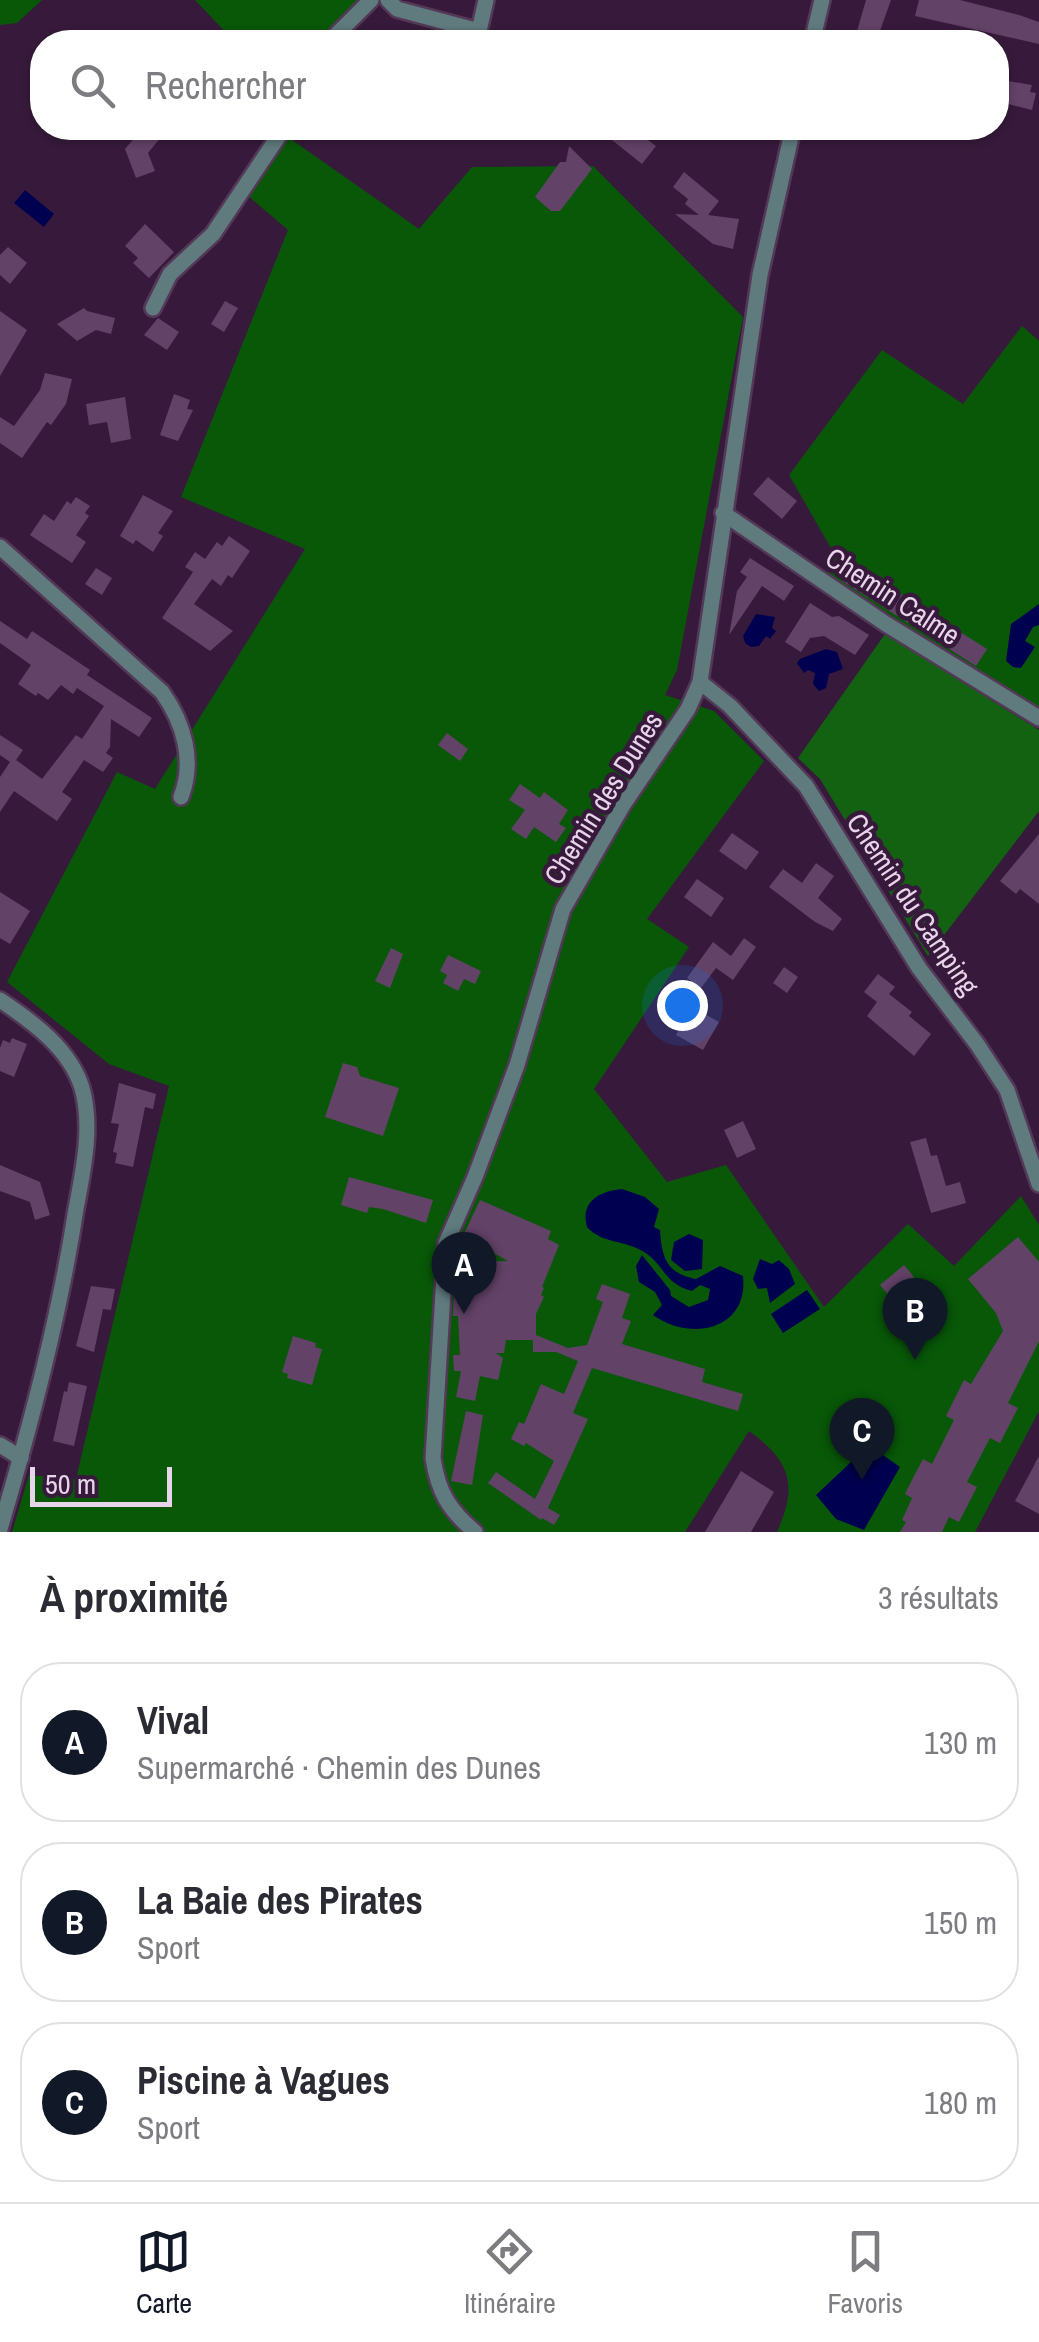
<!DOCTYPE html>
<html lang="fr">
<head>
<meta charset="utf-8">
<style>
  :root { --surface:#fff; --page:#f2f2f3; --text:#2b2b33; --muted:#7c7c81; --line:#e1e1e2; --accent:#111827 }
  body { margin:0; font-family:"Archivo Narrow",sans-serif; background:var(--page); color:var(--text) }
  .scale { position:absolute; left:30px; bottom:25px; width:142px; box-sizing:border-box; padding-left:10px; border:5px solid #e8d5ea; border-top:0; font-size:28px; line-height:35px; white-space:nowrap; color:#e8d5ea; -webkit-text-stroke:8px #371a3b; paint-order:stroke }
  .you { position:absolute; left:682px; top:1005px; width:35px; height:35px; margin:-25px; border:8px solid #fff; border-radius:50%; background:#1a73e8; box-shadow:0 0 0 15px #1a73e833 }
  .badge { display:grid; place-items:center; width:65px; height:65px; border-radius:50%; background:var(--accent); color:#fff; font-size:32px; font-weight:700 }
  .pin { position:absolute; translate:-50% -82px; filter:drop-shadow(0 2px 5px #0008) }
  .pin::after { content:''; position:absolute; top:52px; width:35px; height:30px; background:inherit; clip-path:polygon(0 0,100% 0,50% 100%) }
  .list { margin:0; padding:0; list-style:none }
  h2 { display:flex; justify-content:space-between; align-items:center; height:130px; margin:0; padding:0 40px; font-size:42px }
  h2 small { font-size:32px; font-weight:400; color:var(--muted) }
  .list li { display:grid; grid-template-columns:65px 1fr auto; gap:30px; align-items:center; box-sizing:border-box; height:160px; margin:0 20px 20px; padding:0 20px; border:2px solid var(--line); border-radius:40px }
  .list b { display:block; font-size:38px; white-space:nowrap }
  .list p { margin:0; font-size:32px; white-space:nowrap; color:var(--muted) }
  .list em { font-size:32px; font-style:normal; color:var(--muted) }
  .icon { flex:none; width:55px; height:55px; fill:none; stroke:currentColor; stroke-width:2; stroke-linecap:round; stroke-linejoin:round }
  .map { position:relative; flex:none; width:1039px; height:1532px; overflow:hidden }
  .search { position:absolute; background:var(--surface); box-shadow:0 2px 8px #0004; left:30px; right:30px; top:30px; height:110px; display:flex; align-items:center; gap:25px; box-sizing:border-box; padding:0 35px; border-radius:40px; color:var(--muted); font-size:38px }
  .sheet { height:670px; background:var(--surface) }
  nav { display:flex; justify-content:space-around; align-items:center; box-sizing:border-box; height:140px; border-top:2px solid var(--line); background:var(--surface); font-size:28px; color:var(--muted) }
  nav a { display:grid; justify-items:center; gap:5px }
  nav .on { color:var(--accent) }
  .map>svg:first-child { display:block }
  .green { fill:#085808 }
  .forest { fill:#136211 }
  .water { fill:#000050 }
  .building { fill:#624267 }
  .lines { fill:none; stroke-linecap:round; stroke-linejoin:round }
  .minor-casing { stroke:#533857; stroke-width:20 }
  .minor { stroke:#5f7b7d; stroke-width:15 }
  .labels { text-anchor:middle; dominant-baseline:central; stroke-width:9; stroke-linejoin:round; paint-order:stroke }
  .street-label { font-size:28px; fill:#e8d5ea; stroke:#371a3b }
</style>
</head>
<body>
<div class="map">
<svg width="1039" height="1532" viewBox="0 0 1039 1532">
  <rect width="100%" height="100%" fill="#371a3b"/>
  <g class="green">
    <path d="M 0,0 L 42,0 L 17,23 L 0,25 Z"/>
    <path d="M 195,0 L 362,0 L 325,34 L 322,42 L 235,42 Z"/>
    <path d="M 285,135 L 419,229 L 472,167 L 593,166 L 743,317 L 677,670 L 665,695 L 714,711 L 764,761 L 647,919 L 689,947 L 594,1089 L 667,1182 L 726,1165 L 824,1307 L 908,1224 L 954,1266 L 1021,1196 L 1039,1225 L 1039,1411 L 975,1532 L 777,1532 C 798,1485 791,1462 749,1431 L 685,1532 L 12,1532 L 29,1475 L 76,1479 L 169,1086 L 109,1064 L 7,982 L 117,772 L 155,789 L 305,549 L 181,497 L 288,230 L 247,195 Z"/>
    <path d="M 1022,326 L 1039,341 L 1039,709 L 827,575 L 836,557 L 789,475 L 882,350 L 963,404 Z"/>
  </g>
  <path class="forest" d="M 885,634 L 1039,730 L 1039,811 L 928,956 L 820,779 L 798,758 Z"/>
  <g class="water">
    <path d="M 25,190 L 54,214 L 44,227 L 14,203 Z"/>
    <path d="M 1039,604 L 1039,625 L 1033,627 L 1025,641 L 1035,647 L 1021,668 L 1013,667 L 1006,661 L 1011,624 Z"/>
    <path d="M 756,614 L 775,617 L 772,628 L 776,631 L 770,639 L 766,636 L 759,646 L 751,647 L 745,643 L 743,636 Z"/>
    <path d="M 826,649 L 837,652 L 843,669 L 829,674 L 826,688 L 819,691 L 813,684 L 815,673 L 808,670 L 804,673 L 797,663 L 800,659 Z"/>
    <path d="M 622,1189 L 645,1197 L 659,1209 L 654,1227 L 660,1230 C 662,1256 665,1273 696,1279 L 720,1266 L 743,1276 C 749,1330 690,1342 653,1315 L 662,1305 L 655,1292 L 639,1282 L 636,1266 L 642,1255 L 670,1290 L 671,1296 L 689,1307 L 708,1300 L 710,1289 L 700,1285 L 692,1291 C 664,1284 664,1264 644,1252 C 626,1240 602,1244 587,1227 C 580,1202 599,1191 622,1189 Z"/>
    <path d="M 689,1234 L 703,1240 L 702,1269 L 685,1271 L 671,1260 L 674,1242 Z"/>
    <path d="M 760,1259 L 772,1264 L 779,1260 L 789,1269 L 795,1284 L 770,1303 L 767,1288 L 758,1289 L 753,1279 Z"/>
    <path d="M 807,1290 L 820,1309 L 783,1333 L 771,1314 Z"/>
    <path d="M 863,1441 L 900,1467 L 864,1530 L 836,1519 L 816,1495 L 851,1462 Z"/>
  </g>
  <g class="building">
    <path d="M 866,0 L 891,0 L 876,42 L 855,38 Z"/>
    <path d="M 919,0 L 960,0 L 1019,15 L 1039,22 L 1039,44 L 915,16 Z"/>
    <path d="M 996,79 L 1032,85 L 1030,92 L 1036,93 L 1032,110 L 996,101 Z"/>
    <path d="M 143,128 L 149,128 L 161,137 L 148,153 L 155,171 L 136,178 L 125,149 Z"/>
    <path d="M 597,128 L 632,128 L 656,146 L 642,164 Z"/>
    <path d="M 569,146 L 592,169 L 560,211 L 551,211 L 535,197 L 560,162 L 566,162 Z"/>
    <path d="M 684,172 L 719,201 L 708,215 L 739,219 L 733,249 L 713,244 L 675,214 L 699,215 L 685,204 L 688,199 L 673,187 Z"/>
    <path d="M 145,224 L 174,252 L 149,278 L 133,263 L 138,258 L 125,246 Z"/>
    <path d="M 8,247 L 27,263 L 10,284 L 0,275 L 0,255 Z"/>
    <path d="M 225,301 L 238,308 L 224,332 L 211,324 Z"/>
    <path d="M 84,308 L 87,311 L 115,318 L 111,334 L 96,330 L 77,341 L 57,324 Z"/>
    <path d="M 0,311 L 27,330 L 0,376 Z"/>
    <path d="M 158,318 L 179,332 L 167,350 L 144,335 Z"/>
    <path d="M 45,373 L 72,379 L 66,404 L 51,425 L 47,422 L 22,458 L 0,443 L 0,417 L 14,426 L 40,390 Z"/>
    <path d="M 174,394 L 190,400 L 187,409 L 193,410 L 178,441 L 160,435 Z"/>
    <path d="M 125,397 L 131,439 L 111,443 L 107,422 L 89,425 L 86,404 Z"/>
    <path d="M 768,477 L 797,501 L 782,519 L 753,494 Z"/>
    <path d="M 143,495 L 173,511 L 158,533 L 163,536 L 153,552 L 136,540 L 133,544 L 120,536 Z"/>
    <path d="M 76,497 L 90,506 L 85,513 L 89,516 L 76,535 L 86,542 L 72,563 L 30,535 L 44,514 L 54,521 L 67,501 L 71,504 Z"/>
    <path d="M 229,536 L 250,551 L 232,578 L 228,575 L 221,586 L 212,579 L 194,604 L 233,631 L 210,651 L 162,618 L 193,572 L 185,567 L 195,552 L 205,559 L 217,542 L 222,546 Z"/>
    <path d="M 750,558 L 794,586 L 784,601 L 762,586 L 729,635 L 737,591 L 747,577 L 740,572 Z"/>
    <path d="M 853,564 L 987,649 L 976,666 L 842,581 Z"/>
    <path d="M 96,568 L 112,578 L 102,595 L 85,584 Z"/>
    <path d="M 810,603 L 832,617 L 839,616 L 869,635 L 855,655 L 824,636 L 810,638 L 801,652 L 785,642 Z"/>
    <path d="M 0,621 L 27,639 L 32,631 L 90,670 L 87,675 L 152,718 L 139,737 L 111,719 L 110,747 L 106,753 L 113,758 L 103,772 L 84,760 L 62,792 L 72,799 L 57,821 L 14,791 L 0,812 L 0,777 L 10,762 L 0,755 L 0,735 L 23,750 L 16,760 L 42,779 L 76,735 L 82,739 L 104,706 L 77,688 L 73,694 L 61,685 L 48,700 L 38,693 L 36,696 L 18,684 L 31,665 L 0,643 Z"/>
    <path d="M 447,733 L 468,749 L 460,761 L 438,745 Z"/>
    <path d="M 520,784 L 540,798 L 544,792 L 568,810 L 559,824 L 566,828 L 556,842 L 534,827 L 526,839 L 511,829 L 525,810 L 509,800 Z"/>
    <path d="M 732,833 L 759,852 L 746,870 L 719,851 Z"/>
    <path d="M 1039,834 L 1039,904 L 1020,889 L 1016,894 L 1000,881 Z"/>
    <path d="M 816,863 L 834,876 L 818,898 L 842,919 L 833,931 L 815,922 L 769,887 L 783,869 L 802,883 Z"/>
    <path d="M 697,879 L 724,898 L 711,917 L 684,897 Z"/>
    <path d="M 0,892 L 30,911 L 10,944 L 0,938 Z"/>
    <path d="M 744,938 L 756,947 L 733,980 L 716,968 L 701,988 L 687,978 L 713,942 L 731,956 Z"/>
    <path d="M 391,948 L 403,954 L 390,988 L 375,981 Z"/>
    <path d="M 448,955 L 481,971 L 475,984 L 464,979 L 458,991 L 443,983 L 447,975 L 440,971 Z"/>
    <path d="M 784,967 L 798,977 L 787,993 L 773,983 Z"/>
    <path d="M 878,974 L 895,987 L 889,994 L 912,1012 L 909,1016 L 931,1034 L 914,1056 L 867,1016 L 877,1002 L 864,992 Z"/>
    <path d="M 692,1007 L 719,1022 L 703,1050 L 676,1035 Z"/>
    <path d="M 12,1038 L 27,1044 L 14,1077 L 0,1071 L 0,1048 L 3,1040 L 10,1043 Z"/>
    <path d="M 343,1063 L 357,1067 L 360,1076 L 399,1088 L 383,1136 L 325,1117 Z"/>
    <path d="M 119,1083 L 156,1094 L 153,1109 L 145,1107 L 133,1167 L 115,1163 L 117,1153 L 113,1152 L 119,1124 L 111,1123 Z"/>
    <path d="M 743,1121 L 756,1149 L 737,1158 L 724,1130 Z"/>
    <path d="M 926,1138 L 931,1156 L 937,1155 L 946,1186 L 960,1182 L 966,1203 L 931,1213 L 910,1142 Z"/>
    <path d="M 0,1165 L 40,1182 L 50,1215 L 35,1220 L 30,1202 L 0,1191 Z"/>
    <path d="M 349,1177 L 433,1200 L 426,1223 L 383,1209 L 369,1207 L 367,1213 L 341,1205 Z"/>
    <path d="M 480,1200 L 551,1231 L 548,1239 L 559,1245 L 542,1287 L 544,1288 L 541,1295 L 544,1297 L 536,1314 L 536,1335 L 568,1348 L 587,1345 L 603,1302 L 596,1299 L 602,1284 L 630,1294 L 622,1318 L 631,1321 L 622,1344 L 705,1369 L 702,1382 L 743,1394 L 738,1411 L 592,1368 L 573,1413 L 588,1419 L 548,1508 L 560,1515 L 554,1525 L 542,1518 L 541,1520 L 488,1483 L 496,1472 L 535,1499 L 554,1461 L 526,1443 L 524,1446 L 511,1439 L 519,1422 L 524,1424 L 541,1384 L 564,1394 L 578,1361 L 556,1352 L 533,1352 L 533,1340 L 506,1340 L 504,1353 L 496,1353 L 503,1358 L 498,1380 L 480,1376 L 475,1401 L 456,1397 L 461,1371 L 454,1371 L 453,1355 L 460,1355 L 458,1316 L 453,1316 L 454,1294 L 458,1294 L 458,1282 L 462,1282 L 461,1262 L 508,1261 L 463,1236 Z"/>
    <path d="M 1018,1237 L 1039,1262 L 1039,1341 L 1008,1403 L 1018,1408 L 1000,1443 L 990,1438 L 967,1482 L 977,1487 L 959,1522 L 949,1517 L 942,1532 L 900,1532 L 906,1522 L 902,1520 L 912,1498 L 905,1494 L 914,1476 L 923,1459 L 932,1464 L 954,1420 L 946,1416 L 964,1380 L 971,1384 L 1003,1331 L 996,1313 L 968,1279 Z"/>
    <path d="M 904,1265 L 914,1277 L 890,1297 L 880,1285 Z"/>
    <path d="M 91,1286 L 115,1289 L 111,1310 L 103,1309 L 94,1352 L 76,1346 Z"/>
    <path d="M 293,1336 L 316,1343 L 315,1347 L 322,1349 L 312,1385 L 287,1378 L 288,1374 L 282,1372 Z"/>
    <path d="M 69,1382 L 87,1386 L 74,1446 L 53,1441 L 64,1391 L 67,1392 Z"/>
    <path d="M 466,1411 L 483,1415 L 472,1485 L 451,1481 Z"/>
    <path d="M 1039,1456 L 1039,1514 L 1015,1501 Z"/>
    <path d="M 741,1471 L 774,1492 L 751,1532 L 705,1532 Z"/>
  </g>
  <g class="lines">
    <g class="minor-casing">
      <g id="minor">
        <path d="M 388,0 L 397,9 L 479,31 L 486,0"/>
        <path d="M 329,42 L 371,0"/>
        <path d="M 812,42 L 822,0"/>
        <path d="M 153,308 L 170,274 L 213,234 L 284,128"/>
        <path d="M 723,513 L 886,624 L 1039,718"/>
        <path d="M 0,547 L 162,692 C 184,723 195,761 181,797"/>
        <path d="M 700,682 L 730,706 L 806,786 L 919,968 L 977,1044 L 1007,1090 L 1039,1184"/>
        <path d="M 0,1000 C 33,1022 70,1049 82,1088 C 93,1127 83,1171 76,1209 C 59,1318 31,1424 0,1529"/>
        <path d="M 0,1445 L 21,1458"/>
        <path d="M 475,1532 C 449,1510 438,1492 433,1458 L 446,1243 L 475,1177 L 517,1065 L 563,909 L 623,805 L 688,709 L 700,682 L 760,275 L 793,128"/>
      </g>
    </g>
    <use href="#minor" class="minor"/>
  </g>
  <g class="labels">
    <g class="street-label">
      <text transform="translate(893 596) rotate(33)">Chemin Calme</text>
      <text transform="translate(603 798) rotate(-58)">Chemin des Dunes</text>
      <text transform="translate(913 904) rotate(56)">Chemin du Camping</text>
    </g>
  </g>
</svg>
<div class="scale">50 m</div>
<div class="you"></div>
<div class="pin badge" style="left:464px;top:1314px">A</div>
<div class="pin badge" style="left:915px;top:1360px">B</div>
<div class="pin badge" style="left:862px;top:1480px">C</div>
<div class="search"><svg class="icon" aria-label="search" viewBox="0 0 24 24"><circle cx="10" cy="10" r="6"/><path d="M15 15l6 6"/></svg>Rechercher</div>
</div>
<section class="sheet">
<h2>À proximité<small>3 résultats</small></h2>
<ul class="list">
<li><span class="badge">A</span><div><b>Vival</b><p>Supermarché · Chemin des Dunes</p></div><em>130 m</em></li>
<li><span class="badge">B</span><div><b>La Baie des Pirates</b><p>Sport</p></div><em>150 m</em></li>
<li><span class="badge">C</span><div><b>Piscine à Vagues</b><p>Sport</p></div><em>180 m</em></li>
</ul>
</section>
<nav>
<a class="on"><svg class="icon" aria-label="map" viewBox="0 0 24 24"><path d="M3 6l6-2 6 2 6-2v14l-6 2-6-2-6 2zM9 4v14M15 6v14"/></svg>Carte</a>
<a><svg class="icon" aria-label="directions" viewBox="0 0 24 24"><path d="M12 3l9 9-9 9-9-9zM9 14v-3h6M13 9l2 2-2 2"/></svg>Itinéraire</a>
<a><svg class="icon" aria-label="saved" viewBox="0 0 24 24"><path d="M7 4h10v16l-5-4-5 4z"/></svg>Favoris</a>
</nav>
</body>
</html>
